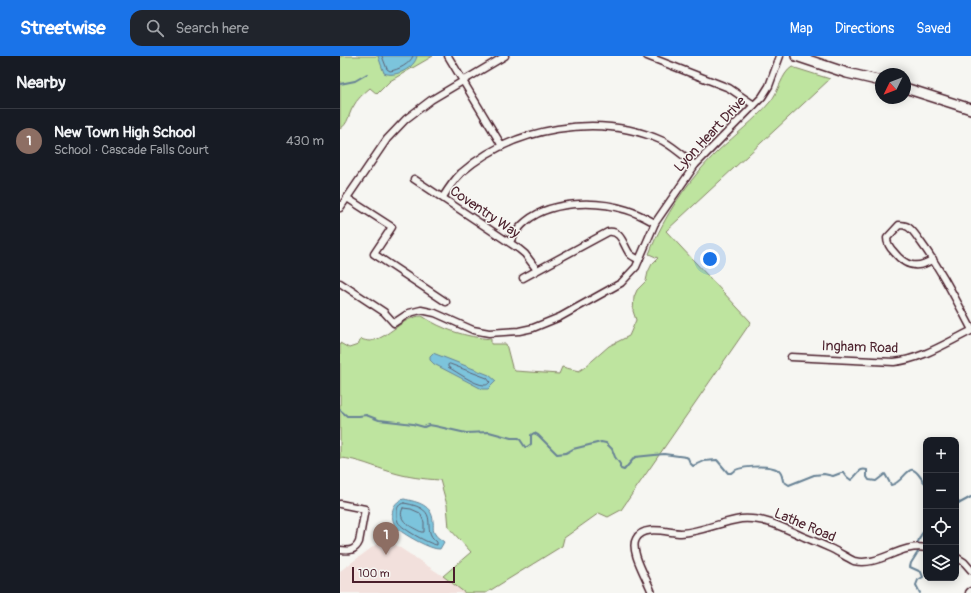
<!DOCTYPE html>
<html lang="en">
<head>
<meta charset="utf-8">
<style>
  :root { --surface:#171b24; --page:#20242c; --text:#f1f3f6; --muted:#9ea1a6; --line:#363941; --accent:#1a73e8 }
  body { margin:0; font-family:Pangolin,sans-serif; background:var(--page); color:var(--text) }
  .controls { position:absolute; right:12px; bottom:12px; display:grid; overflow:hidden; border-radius:8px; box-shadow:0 2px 10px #0003 }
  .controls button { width:36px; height:36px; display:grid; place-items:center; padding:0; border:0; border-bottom:1px solid var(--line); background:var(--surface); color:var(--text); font:20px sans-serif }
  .compass { position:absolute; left:535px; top:12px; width:36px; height:36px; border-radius:50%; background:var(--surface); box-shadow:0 2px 10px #0003; rotate:227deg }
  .scale { position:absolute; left:12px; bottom:10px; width:103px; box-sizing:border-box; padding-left:4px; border:2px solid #4a1f2b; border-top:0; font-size:11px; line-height:14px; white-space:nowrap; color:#4a1f2b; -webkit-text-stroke:3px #f6f6f2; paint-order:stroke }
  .you { position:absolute; left:370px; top:203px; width:14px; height:14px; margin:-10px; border:3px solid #fff; border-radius:50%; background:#1a73e8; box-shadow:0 0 0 6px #1a73e833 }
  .badge { display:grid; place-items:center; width:26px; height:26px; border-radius:50%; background:var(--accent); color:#fff; font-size:13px; font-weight:700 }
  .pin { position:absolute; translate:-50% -33px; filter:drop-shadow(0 1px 2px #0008) }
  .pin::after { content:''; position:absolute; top:21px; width:14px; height:12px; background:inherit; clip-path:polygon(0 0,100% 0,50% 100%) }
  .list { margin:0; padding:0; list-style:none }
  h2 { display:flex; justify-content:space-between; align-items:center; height:52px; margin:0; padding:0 16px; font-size:17px }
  h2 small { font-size:13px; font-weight:400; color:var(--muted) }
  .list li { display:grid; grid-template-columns:26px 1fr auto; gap:12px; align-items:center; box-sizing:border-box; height:64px; padding:0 16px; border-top:1px solid var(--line) }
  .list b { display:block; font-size:15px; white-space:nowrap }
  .list p { margin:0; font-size:13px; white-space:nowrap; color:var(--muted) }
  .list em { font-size:13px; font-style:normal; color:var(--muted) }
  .icon { flex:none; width:22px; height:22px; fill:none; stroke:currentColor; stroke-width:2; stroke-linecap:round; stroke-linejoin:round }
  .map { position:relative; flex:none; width:631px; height:537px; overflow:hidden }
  header { display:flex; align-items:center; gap:24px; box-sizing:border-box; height:56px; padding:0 20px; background:var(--accent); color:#fff }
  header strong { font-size:19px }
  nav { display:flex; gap:22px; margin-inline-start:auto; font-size:14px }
  .search { width:280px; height:36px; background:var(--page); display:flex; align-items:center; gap:10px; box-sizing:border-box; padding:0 14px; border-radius:12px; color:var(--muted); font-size:15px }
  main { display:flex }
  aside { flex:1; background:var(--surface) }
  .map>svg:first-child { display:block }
  .built { fill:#f2e0dc }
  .green { fill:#bee49f; stroke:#848265 }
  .water { fill:#7bc4dc; stroke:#678295 }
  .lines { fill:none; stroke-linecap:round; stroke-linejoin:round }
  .shore { stroke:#5e6172; stroke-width:1 }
  .stream { stroke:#678295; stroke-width:2 }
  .minor-casing { stroke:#4a1f2b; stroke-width:9 }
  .tertiary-casing { stroke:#4a1f2b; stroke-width:11 }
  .secondary-casing { stroke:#4a1f2b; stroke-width:12 }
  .minor { stroke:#f6f6f2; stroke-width:6 }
  .tertiary { stroke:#f6f6f2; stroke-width:8 }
  .secondary { stroke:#f6f6f2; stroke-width:9 }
  .labels { text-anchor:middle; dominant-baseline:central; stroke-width:3; stroke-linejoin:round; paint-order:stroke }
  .street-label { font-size:14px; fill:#4a1f2b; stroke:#f6f6f2 }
</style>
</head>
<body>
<header>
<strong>Streetwise</strong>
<div class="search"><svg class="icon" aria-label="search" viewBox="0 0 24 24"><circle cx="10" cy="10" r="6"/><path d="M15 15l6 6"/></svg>Search here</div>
<nav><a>Map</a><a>Directions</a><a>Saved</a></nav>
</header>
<main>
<aside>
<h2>Nearby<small></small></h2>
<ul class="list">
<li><span class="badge" style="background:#8d6e63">1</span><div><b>New Town High School</b><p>School · Cascade Falls Court</p></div><em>430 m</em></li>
</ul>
</aside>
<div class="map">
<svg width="631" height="537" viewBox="0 0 631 537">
  <rect width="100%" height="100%" fill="#f6f6f2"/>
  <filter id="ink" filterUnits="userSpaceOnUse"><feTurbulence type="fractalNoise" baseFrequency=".025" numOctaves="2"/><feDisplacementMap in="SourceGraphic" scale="8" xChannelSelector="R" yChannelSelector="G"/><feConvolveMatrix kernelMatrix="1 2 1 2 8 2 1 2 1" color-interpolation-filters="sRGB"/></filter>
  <g filter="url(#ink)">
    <path class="built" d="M 45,482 L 103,520 L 125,537 L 0,537 L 0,515 Z"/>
    <g class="green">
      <path d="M 0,0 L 93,0 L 50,25 L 37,38 L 30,32 C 23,38 17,43 13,51 C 8,59 9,67 0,73 Z"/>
      <path d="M 452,11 L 490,23 L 326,175 L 411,266 L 281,454 L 268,461 L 259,457 L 224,482 L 222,490 L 146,537 L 125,537 L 103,520 L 131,496 L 109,472 L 107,449 L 100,424 C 83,423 67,421 51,416 C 34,411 18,403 0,402 L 0,287 L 9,292 L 18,289 L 21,283 C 24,284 27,285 30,285 C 48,283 63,260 82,260 C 103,274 126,281 151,283 L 151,288 L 166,288 L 172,311 L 175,315 L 219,318 L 222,311 L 239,315 L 245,311 L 269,290 L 289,280 L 296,264 L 293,255 L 294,241 L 297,234 L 306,225 L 308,216 L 312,208 L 318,202 L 309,198 C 324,160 348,124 378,95 C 395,79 415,64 430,46 C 439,36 441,18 452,11 Z"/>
    </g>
    <g class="water">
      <path d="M 38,0 L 77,0 C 75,12 55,22 44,17 Z"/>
      <path d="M 93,297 L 149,319 L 156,325 L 148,333 L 142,333 L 94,308 L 90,304 L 90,300 Z"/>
      <path d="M 64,443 C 78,446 92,449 93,465 C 94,470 92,474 95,478 C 97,482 101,483 104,486 L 100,493 C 91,494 65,479 58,473 C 49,464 50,446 64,443 Z"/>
    </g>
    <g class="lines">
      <g class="shore">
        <path d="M 42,0 L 47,13 L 50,15 C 58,14 70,8 73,0"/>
        <path d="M 110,308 L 147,322 L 150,326 C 147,329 147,329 144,329 C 135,329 117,316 108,311 L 108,309 Z"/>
        <path d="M 64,447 C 105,454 78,472 97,486 L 97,489 C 89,488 62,473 58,466 C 57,463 57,459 57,456 C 57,451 59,448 64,447 Z"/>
        <path d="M 63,452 L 71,453 L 80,457 L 84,466 L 84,476 L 81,476 C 72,471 56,465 63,452 Z"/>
      </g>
      <g class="stream">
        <path d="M 0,28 L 15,25 L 27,18"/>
        <path d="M 0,354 L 7,360 L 19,360 L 26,359 L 39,364 L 57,366 L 73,368 L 84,371 L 89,369 L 95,370 L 126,377 L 149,376 L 171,382 L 179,382 L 185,391 L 187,391 L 191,388 L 191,379 L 194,377 L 198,379 L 217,398 L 226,397 L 233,393 L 261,386 L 266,387 L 272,393 L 275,401 L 280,408 L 280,411 L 281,413 L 284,414 L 295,401 L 324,398 L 346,401 L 348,402 L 350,407 L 353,410 L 364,405 L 377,404 L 388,417 L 391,417 C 397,410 429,408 438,414 C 442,417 442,420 443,425 L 449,429 L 474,419 L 484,418 L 493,420 L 501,417 L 504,417 L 507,421 L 511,424 C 517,420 519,411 527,414 L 527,421 L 529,424 L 536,425 L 545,418 L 551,429 C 561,428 567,412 573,414 C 579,416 581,424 586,428"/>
        <path d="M 616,445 L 620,447 L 631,441"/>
        <path d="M 577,488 L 581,479 L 586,472"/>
        <path d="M 578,496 L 571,507 L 570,511 L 581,516 L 583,521 L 578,524 L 576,529 L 580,537"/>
      </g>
      <g class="minor-casing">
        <g id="minor">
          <path d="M 108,0 L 162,90"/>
          <path d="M 307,0 L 389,32 L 414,49"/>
          <path d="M 74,123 L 179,193 L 185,198 L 197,214"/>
          <path d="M 103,141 C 108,133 114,124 121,117 C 173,71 259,56 323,85 C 334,91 345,101 355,109"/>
          <path d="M 7,142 L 52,171 L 34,198 L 106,246"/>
          <path d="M 0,152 L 47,83 L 66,63 L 91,44 L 165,0"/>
          <path d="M 170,186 C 173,180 177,174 182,169 C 207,144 256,144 287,154 C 297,157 306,162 315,167"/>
          <path d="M 593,203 C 577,214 565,210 554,196 C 550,192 547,188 547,182 L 559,169 C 563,169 565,169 568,171 C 573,174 577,181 580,185 C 600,212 615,242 631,272"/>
          <path d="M 183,222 L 268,176 C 281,174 283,188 289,197 C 291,200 296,202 299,204"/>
          <path d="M 0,227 L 44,256 L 54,267 L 69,257 L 81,254 L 95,257 L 133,274 L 149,277 L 179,275 L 193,272 L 220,261 L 281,227 L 296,211 L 315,167 L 355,109 L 422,41 L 429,30 L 440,0"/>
          <path d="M 451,301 L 554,306 C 582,303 606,287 631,275"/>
          <path d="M 0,448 L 25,453 L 19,486 C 15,495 9,495 0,494"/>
          <path d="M 616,501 L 624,506 L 631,514"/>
          <path d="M 312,537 C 308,524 289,495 296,483 C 304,468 328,477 341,477 C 362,476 380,466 401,463 C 424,461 444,472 464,481 C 474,485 483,489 492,493 C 500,497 506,501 514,505 C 540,511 560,487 586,492"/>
        </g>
      </g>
      <g class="tertiary-casing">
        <path id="tertiary" d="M 630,537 L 631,536"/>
      </g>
      <g class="secondary-casing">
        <g id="secondary">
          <path d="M 456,0 L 507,17 L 541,25"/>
          <path d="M 565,32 L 631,53"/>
        </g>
      </g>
      <use href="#minor" class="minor"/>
      <use href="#tertiary" class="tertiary"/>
      <use href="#secondary" class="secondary"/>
    </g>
  </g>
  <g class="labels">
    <g class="street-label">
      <text transform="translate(370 78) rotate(-47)">Lyon Heart Drive</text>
      <text transform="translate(145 156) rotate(34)">Coventry Way</text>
      <text transform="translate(520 291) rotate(2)">Ingham Road</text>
      <text transform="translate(465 469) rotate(23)">Lathe Road</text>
    </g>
  </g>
</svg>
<div class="controls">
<button>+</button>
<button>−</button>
<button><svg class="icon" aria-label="locate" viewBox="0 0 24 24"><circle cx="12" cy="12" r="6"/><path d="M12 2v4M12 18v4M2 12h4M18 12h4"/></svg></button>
<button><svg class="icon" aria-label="layers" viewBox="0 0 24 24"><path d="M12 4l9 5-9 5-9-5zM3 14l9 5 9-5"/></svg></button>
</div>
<svg class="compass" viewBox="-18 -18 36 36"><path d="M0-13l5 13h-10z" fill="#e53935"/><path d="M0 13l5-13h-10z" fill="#9ea1a6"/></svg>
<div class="scale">100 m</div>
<div class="you"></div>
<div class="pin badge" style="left:46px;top:499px;background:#8d6e63">1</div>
</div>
</main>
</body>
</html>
